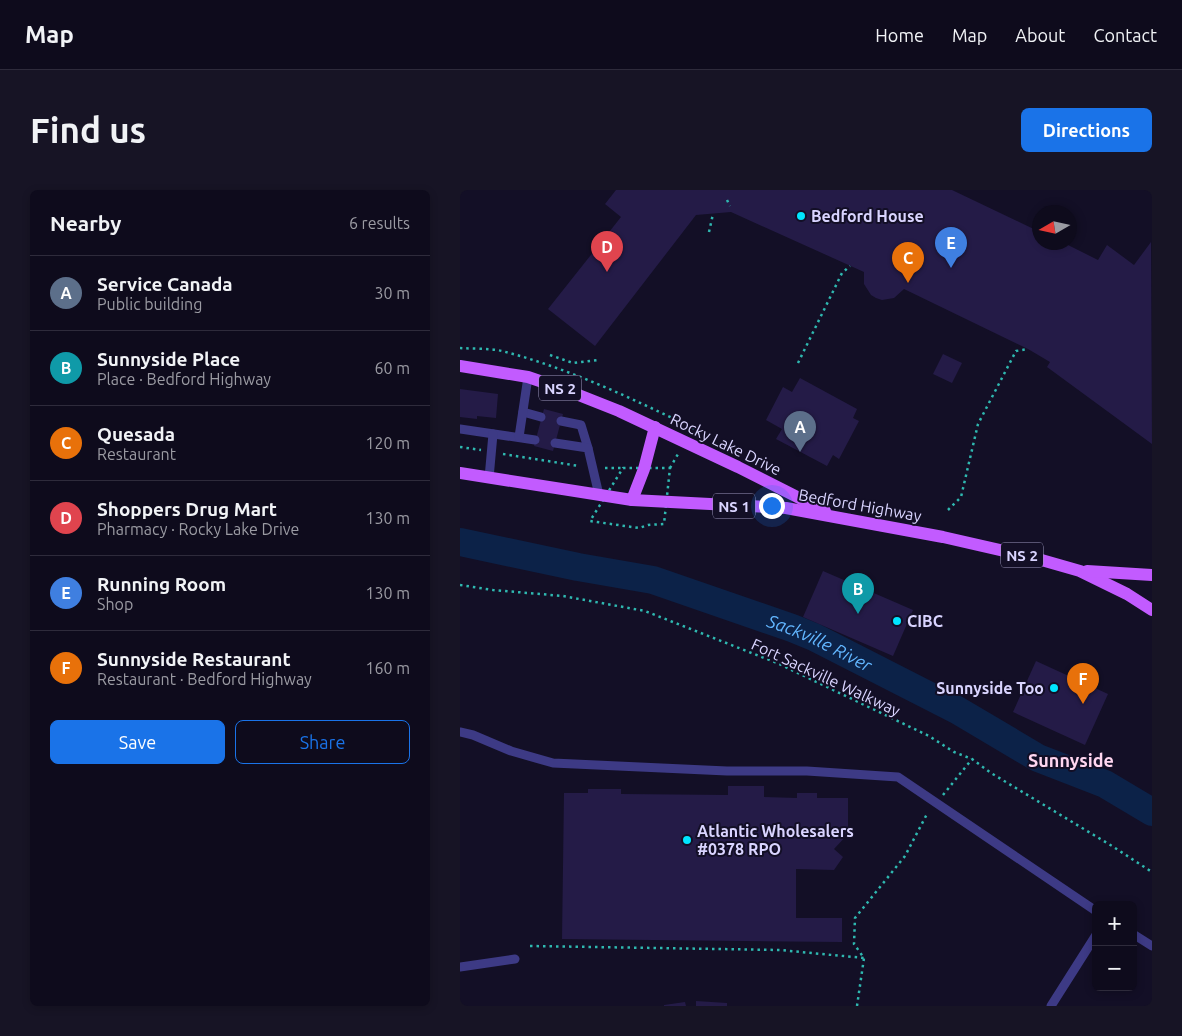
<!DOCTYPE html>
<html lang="en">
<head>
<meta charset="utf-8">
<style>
  :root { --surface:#0e0b1c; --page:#171425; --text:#f1f3f6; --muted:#9b9ba3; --line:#2e2b3b; --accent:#1a73e8 }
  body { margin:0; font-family:Ubuntu,sans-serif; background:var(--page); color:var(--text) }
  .controls { position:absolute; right:15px; bottom:15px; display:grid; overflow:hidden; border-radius:8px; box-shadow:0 2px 8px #0003 }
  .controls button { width:45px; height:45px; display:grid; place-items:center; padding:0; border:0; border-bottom:1px solid var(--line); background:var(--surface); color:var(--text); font:25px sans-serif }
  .compass { position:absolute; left:572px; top:15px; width:45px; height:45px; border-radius:50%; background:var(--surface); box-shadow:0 2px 8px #0003; rotate:261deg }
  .you { position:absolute; left:311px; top:315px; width:18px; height:18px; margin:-12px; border:4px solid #fff; border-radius:50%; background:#1a73e8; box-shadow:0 0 0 8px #1a73e833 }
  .badge { display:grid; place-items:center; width:32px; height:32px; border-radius:50%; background:var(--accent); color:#fff; font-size:16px; font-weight:700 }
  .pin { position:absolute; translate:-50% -41px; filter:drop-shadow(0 1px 2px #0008) }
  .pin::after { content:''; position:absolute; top:26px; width:18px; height:15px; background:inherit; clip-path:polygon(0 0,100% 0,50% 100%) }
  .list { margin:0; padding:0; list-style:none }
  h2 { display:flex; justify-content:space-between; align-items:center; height:65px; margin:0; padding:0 20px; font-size:21px }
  h2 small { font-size:16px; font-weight:400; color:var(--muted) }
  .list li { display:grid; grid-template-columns:32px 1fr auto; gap:15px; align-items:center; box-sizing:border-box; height:75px; padding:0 20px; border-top:1px solid var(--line) }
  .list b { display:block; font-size:19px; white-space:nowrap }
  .list p { margin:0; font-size:16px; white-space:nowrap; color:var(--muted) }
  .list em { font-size:16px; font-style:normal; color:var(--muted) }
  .actions { display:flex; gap:10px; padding:15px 20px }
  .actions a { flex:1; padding:11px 0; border:1px solid var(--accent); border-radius:8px; text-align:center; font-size:18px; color:var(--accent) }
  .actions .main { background:var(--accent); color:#fff }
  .map { position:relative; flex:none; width:692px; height:816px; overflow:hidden; border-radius:8px }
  header { display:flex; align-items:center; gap:30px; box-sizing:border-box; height:70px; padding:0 25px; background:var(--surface); border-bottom:1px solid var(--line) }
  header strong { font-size:24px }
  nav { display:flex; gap:28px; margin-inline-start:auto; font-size:18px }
  .intro { display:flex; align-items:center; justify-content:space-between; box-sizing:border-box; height:120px; padding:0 30px }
  h1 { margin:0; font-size:35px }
  .button { padding:12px 22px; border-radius:8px; background:var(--accent); color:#fff; font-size:18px; font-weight:700 }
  main { display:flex; gap:30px; padding:0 30px }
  aside { flex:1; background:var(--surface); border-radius:8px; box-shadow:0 2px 8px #0003 }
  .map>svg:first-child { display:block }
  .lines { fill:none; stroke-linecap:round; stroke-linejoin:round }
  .river { stroke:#0c2248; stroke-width:28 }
  .building { fill:#241b47 }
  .path { stroke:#2fb8b0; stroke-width:2.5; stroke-dasharray:2.5 4; stroke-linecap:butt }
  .lane { stroke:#3d3a85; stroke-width:9 }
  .primary { stroke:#c25bff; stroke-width:12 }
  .poi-dot { fill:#00e5ff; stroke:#130f26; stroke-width:2 }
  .labels { text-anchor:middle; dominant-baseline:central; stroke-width:4; stroke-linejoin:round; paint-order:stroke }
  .shield { fill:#130f26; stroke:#9e99be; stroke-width:1 }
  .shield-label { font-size:15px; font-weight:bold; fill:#d9d4ff }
  .poi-label { font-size:16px; font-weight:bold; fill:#d9d4ff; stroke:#130f26; text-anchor:start }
  .street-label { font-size:16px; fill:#d9d4ff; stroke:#130f26 }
  .water-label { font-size:18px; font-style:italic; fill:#62b6ff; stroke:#130f26 }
  .neighbourhood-label { font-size:18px; font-weight:bold; fill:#ffd6f0; stroke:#130f26 }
</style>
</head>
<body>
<header>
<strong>Map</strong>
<nav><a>Home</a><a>Map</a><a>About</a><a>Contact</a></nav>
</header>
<div class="intro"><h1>Find us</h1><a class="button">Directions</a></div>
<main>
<aside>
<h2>Nearby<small>6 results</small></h2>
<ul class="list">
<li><span class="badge" style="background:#5c6f8a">A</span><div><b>Service Canada</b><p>Public building</p></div><em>30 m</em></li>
<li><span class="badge" style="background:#0f9aa8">B</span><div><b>Sunnyside Place</b><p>Place · Bedford Highway</p></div><em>60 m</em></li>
<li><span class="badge" style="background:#e8710a">C</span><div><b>Quesada</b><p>Restaurant</p></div><em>120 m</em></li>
<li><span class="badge" style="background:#e0444e">D</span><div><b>Shoppers Drug Mart</b><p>Pharmacy · Rocky Lake Drive</p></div><em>130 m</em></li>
<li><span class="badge" style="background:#3f7fe0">E</span><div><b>Running Room</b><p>Shop</p></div><em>130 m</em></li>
<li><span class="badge" style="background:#e8710a">F</span><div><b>Sunnyside Restaurant</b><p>Restaurant · Bedford Highway</p></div><em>160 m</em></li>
</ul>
<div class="actions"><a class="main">Save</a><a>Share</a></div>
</aside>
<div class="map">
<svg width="692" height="816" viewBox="0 0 692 816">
  <rect width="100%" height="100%" fill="#130f26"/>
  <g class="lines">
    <path class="river" id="s1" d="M 0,352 L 118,377 L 193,390 L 332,438 L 354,447 L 497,520 L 578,568 L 645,594 L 692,622"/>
  </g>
  <g class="building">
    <path d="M 156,0 L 492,0 L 580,42 L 580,52 L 602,52 L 638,70 L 647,55 L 674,75 L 691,52 L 692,254 L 587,177 L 590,172 L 568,159 L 444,99 L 434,108 L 422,110 L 416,108 L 411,105 L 404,94 L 404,82 L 271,22 L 236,25 L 135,156 L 88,119 L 161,27 L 145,14 Z"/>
    <path d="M 483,164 L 502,173 L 492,193 L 473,184 Z"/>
    <path d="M 340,188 L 397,219 L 393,228 L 399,231 L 379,269 L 373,265 L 367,276 L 316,249 L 322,239 L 306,230 L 323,197 L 332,202 Z"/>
    <path d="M 0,199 L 38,204 L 36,228 L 17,226 L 17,229 L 0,227 Z"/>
    <path d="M 84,219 L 103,224 L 93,261 L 74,256 Z"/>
    <path d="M 363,381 L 453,420 L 433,466 L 343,427 Z"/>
    <path d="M 576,471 L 648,504 L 625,555 L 553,522 Z"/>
    <path d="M 268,596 L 304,596 L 304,607 L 337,608 L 337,603 L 357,603 L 357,608 L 388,608 L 388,644 L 374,659 L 383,667 L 374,680 L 336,679 L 336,728 L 382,728 L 382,752 L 102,749 L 104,603 L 128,603 L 128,599 L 161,599 L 161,604 L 268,605 Z"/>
    <path d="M 236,811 L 267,813 L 267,816 L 236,816 Z"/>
    <path d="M 225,812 L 226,816 L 204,816 L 204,815 Z"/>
  </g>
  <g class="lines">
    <g class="path">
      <path d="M 267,10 L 270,16"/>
      <path d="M 249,42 L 253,24"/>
      <path d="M 0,158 C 13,159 29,158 42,161 C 108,178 171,208 233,238 L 232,240"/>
      <path d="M 90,165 L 113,173 L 138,170"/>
      <path d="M 338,173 L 382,83 L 390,76"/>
      <path d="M 0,257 L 21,260"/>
      <path d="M 43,264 L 119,276"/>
      <path d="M 145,278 L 162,278"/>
      <path d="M 163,278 L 210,278 L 204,334 L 188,335 L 179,338 L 130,331 Z"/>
      <path d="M 210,278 L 218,264"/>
      <path d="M 488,320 L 501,307 L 518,234 L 556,161 L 568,159"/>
      <path d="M 0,395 L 33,400 L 103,406 L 185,421 L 317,473 L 469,546 L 494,562 L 512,569 L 531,583 L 652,656 L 692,682"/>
      <path d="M 483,605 L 512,569"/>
      <path d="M 70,756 L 320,760 L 404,768"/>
      <path d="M 397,816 L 404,768 L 394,754 L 395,728 L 445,666 L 468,622"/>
    </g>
    <g class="lane">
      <path d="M 63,222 L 81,227"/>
      <path d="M 101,231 L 121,235 L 128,258"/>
      <path d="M 0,239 L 75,250"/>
      <path d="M 59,247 L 68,187"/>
      <path d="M 95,253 L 128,258 L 139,305"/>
      <path d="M 29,288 L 33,244"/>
      <path d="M 0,542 L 13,545 L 51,561 L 93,573 L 267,581 L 347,581 L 438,587 L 636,721"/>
      <path d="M 673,744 L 692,756"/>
      <path d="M 0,777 L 55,769"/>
      <path d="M 591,816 L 636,745"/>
    </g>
    <g class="primary">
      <path d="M 0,176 L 68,187 L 106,200 L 159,221 L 278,277 L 365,321"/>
      <path d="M 0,283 L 172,310 L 326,318 L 483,347 L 571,367 L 620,381 L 667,404 L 692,420"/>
      <path d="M 172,310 L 184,279 L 195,237"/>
      <path d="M 627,381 L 692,385"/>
    </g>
  </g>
  <g class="poi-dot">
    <circle cx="341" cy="26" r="5"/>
    <circle cx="437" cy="431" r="5"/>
    <circle cx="594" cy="498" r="5"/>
    <circle cx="227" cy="650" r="5"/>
  </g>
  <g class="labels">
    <g class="shield">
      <rect x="79" y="185.5" width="42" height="25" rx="4"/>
      <rect x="253" y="303.5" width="42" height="25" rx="4"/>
      <rect x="541" y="352.5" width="42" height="25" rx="4"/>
    </g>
    <g class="shield-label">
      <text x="100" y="198">NS 2</text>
      <text x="274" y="316">NS 1</text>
      <text x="562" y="365">NS 2</text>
    </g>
    <g class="poi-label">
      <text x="351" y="26">Bedford House</text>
      <text x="447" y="431">CIBC</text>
      <text x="584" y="498" text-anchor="end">Sunnyside Too</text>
      <text x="237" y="641">Atlantic Wholesalers<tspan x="237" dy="18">#0378 RPO</tspan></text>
    </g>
    <g class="street-label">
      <text transform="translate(266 254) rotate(26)">Rocky Lake Drive</text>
      <text transform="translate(400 315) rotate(10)">Bedford Highway</text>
      <text transform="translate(366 487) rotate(25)">Fort Sackville Walkway</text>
    </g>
    <g class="water-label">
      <text stroke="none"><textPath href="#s1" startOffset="375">Sackville River</textPath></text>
    </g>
    <g class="neighbourhood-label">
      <text x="611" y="570">Sunnyside</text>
    </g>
  </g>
</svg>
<div class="controls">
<button>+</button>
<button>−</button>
</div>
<svg class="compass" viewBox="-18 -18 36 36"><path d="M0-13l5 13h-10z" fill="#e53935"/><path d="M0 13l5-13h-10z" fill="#9b9ba3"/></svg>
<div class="you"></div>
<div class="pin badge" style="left:340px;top:262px;background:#5c6f8a">A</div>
<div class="pin badge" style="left:398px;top:424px;background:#0f9aa8">B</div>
<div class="pin badge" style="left:448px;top:93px;background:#e8710a">C</div>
<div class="pin badge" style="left:147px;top:82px;background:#e0444e">D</div>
<div class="pin badge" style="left:491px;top:78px;background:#3f7fe0">E</div>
<div class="pin badge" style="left:623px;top:514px;background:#e8710a">F</div>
</div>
</main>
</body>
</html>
